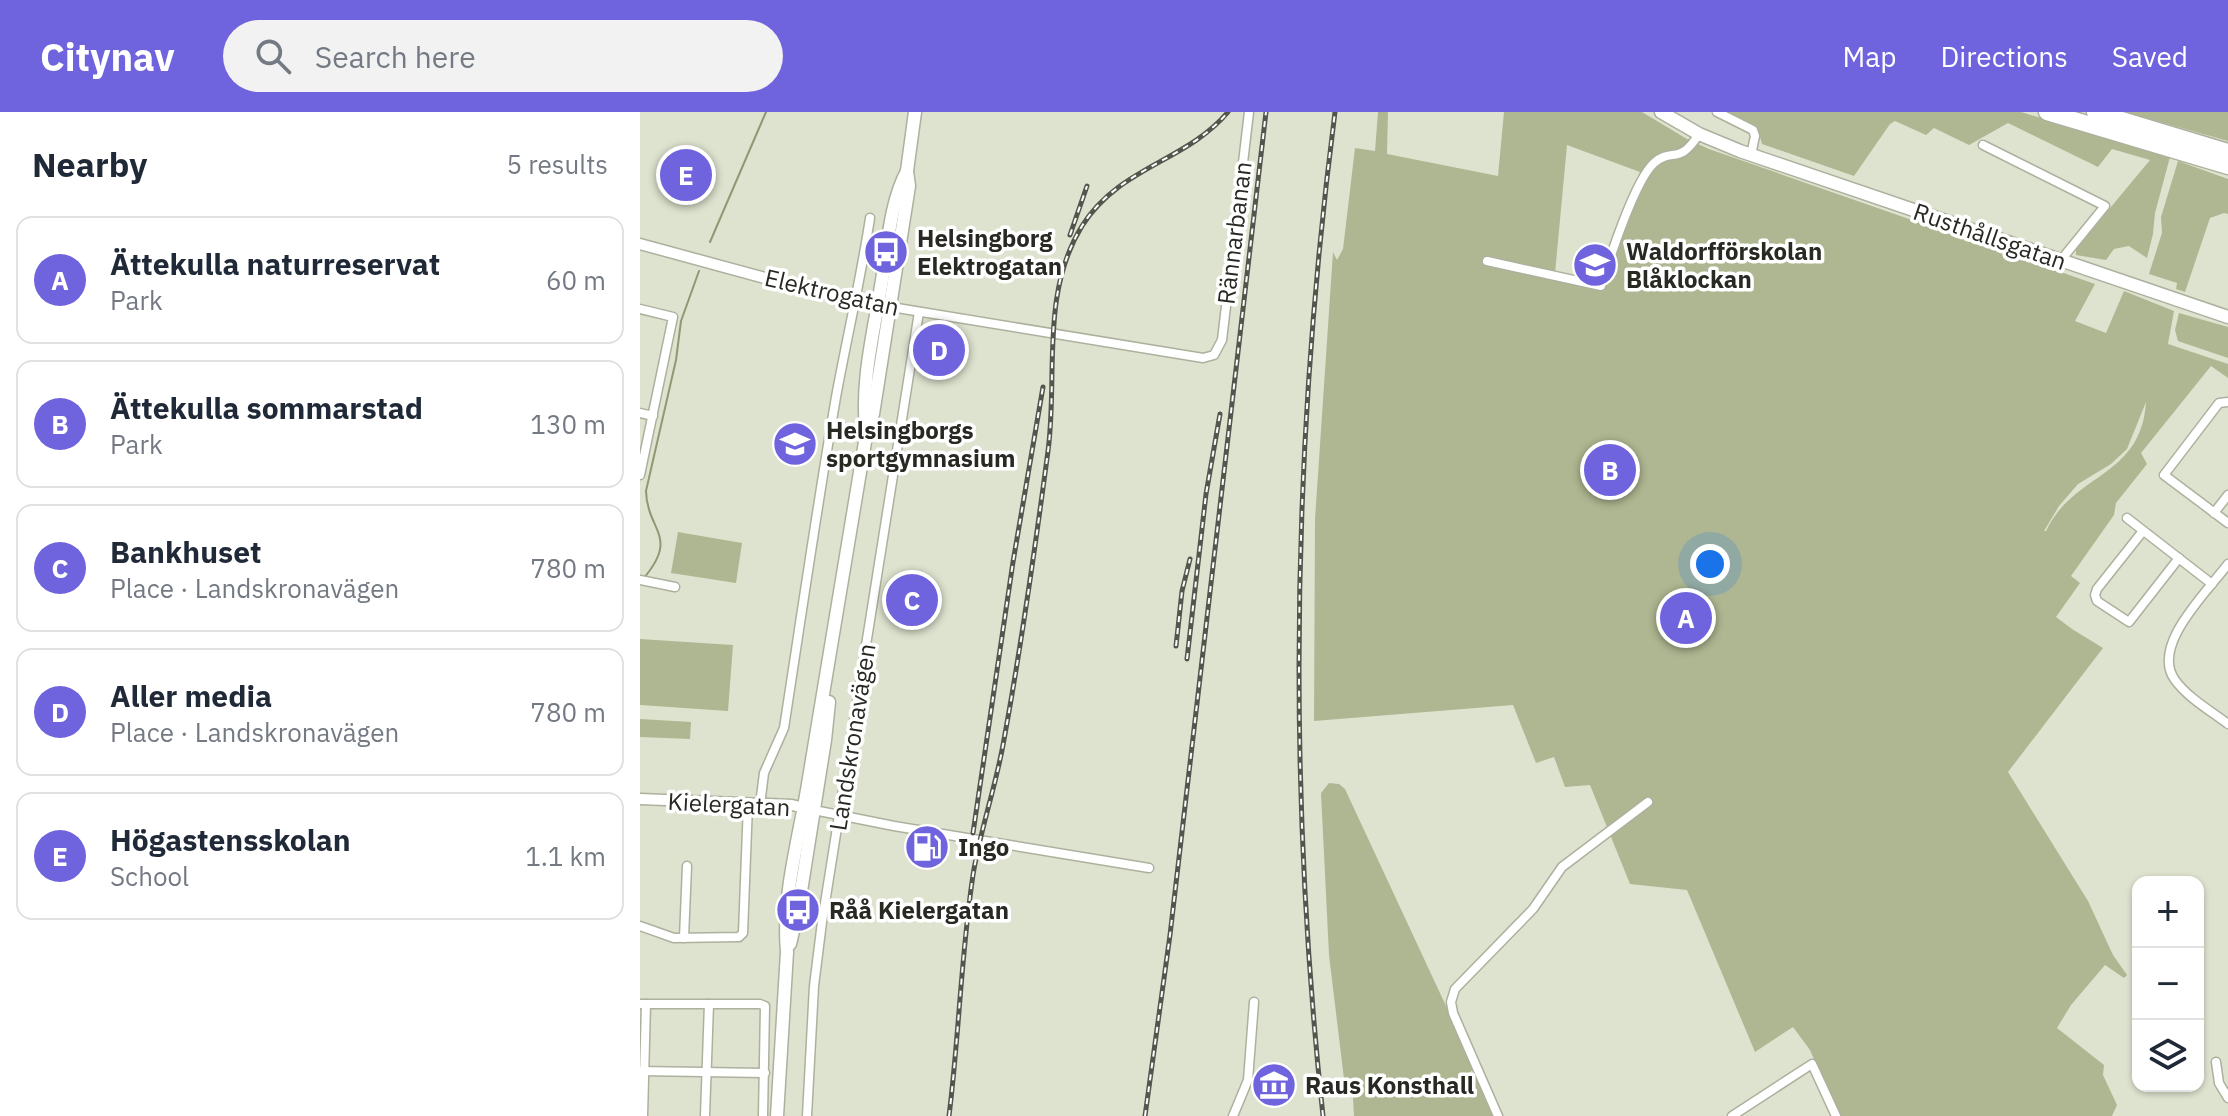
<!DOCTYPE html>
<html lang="en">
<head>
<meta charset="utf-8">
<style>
  :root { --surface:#fff; --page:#f2f2f3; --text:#1f2937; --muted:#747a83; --line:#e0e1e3; --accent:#7063de }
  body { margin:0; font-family:"IBM Plex Sans",sans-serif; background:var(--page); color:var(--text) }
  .controls { position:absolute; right:24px; bottom:24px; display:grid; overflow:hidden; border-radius:16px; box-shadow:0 2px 6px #0004 }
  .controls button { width:72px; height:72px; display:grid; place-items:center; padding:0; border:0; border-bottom:2px solid var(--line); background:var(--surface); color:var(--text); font:40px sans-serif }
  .you { position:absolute; left:1070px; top:452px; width:28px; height:28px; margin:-20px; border:6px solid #fff; border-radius:50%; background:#1a73e8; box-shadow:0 0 0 12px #1a73e833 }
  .badge { display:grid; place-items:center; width:52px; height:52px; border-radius:50%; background:var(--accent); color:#fff; font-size:26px; font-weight:700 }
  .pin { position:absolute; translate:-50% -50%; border:4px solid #fff; box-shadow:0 2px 8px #0006 }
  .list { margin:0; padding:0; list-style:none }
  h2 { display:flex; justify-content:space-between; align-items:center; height:104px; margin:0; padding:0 32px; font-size:34px }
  h2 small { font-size:26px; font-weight:400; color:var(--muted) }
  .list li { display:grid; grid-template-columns:52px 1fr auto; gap:24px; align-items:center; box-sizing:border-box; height:128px; margin:0 16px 16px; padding:0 16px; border:2px solid var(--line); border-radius:16px }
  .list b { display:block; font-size:30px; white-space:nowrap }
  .list p { margin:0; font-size:26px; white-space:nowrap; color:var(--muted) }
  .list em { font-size:26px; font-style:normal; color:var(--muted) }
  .icon { flex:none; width:44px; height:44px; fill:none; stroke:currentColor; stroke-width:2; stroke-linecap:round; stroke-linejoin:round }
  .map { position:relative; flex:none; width:1588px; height:1004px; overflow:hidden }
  header { display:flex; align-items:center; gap:48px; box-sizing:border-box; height:112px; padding:0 40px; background:var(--accent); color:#fff }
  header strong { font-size:38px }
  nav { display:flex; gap:44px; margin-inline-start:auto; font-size:28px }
  .search { width:560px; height:72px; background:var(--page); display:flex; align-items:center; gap:20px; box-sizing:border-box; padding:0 28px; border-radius:44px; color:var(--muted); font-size:30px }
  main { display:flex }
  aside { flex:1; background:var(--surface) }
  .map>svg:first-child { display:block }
  .green { fill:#aeb791; fill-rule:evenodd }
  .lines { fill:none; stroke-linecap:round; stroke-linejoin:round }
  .stream { stroke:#8f9872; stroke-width:2 }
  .minor-casing { stroke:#acb19e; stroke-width:11 }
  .tertiary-casing { stroke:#acb19e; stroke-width:13 }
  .secondary-casing { stroke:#acb19e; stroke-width:15 }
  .motorway-casing { stroke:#acb19e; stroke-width:19 }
  .minor { stroke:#fff; stroke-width:8 }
  .tertiary { stroke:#fff; stroke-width:10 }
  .secondary { stroke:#fff; stroke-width:12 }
  .motorway { stroke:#fff; stroke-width:16 }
  .rail-casing { stroke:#53564c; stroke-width:5 }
  .rail { stroke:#fff; stroke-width:2; stroke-dasharray:6; stroke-linecap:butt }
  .labels { text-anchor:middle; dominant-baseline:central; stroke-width:7; stroke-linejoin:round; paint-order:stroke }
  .street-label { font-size:24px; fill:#272922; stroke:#fff }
  .poi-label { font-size:24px; font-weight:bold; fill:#272922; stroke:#fff; text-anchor:start }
</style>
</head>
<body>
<header>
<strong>Citynav</strong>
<div class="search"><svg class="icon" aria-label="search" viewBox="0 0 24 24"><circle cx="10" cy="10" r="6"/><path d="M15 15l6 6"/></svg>Search here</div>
<nav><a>Map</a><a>Directions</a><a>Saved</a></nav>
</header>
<main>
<aside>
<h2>Nearby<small>5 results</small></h2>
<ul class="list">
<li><span class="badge">A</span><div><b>Ättekulla naturreservat</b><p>Park</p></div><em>60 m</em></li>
<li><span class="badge">B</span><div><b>Ättekulla sommarstad</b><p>Park</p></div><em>130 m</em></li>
<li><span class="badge">C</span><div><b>Bankhuset</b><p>Place · Landskronavägen</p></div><em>780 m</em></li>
<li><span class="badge">D</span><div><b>Aller media</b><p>Place · Landskronavägen</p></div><em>780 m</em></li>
<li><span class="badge">E</span><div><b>Högastensskolan</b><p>School</p></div><em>1.1 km</em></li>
</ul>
</aside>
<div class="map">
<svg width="1588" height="1004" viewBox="0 0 1588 1004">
  <rect width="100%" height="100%" fill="#dee3cf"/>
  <g class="green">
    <path d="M 738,0 L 748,0 L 747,42 L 858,64 L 864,0 L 1002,0 L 1047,27 L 1069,37 L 1455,172 L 1435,209 L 1466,221 L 1484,179 L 1534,199 L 1528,232 L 1588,252 L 1588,266 L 1571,254 L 1501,341 L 1507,352 L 1476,391 L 1474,403 L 1431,464 L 1440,471 L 1416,505 L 1432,517 L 1463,536 L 1368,660 L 1448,789 L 1473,843 L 1487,863 L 1484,866 L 1465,853 L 1431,893 L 1417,916 L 1464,953 L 1463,963 L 1477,993 L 1472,1004 L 1199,1004 L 1170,938 L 1153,915 L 1115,940 L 1047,778 L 990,772 L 950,673 L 925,675 L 914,645 L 896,651 L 873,593 L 674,609 L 675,407 L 693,140 L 697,148 L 703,137 L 715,36 L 735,39 ZM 927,33 L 1000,60 L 957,170 L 915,161 ZM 1506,290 C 1501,366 1434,360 1406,419 L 1404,419 L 1419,394 L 1438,372 L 1471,352 L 1487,337 Z"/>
    <path d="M 1087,0 L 1381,0 L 1530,45 L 1515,101 L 1513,122 L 1507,146 L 1489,134 L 1474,137 L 1466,148 L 1436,143 L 1436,137 L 1510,48 L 1472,37 L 1458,55 L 1368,11 L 1329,33 L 1294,16 L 1286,23 L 1255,9 L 1250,12 L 1214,64 L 1122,32 L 1117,14 Z"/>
    <path d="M 1485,0 L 1588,0 L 1588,29 Z"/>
    <path d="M 1538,49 L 1588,67 L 1588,102 L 1584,101 L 1570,106 L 1545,180 L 1536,177 L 1537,171 L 1509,162 L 1522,121 L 1521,105 Z"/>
    <path d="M 1539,201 L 1588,215 L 1588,246 L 1538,229 L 1535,218 Z"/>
    <path d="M 38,420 L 102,431 L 96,471 L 31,461 Z"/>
    <path d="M 0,527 L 93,533 L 88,599 L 0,593 Z"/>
    <path d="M 0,607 L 51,610 L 50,627 L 0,625 Z"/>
    <path d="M 689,671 L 699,672 L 705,677 L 833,952 L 834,957 L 829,961 L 839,963 L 855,1004 L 714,1004 L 712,968 L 704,967 L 689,843 L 681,681 Z"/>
  </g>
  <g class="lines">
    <g class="stream">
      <path d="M 70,130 L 126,0"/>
      <path d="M 3,467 C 40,424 7,419 6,379 L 36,248 L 41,209 L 59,159"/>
    </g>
    <g class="minor-casing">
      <g id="minor">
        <path d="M 1077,0 L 1113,18 L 1115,24 L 1111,43"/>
        <path d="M 1343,33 L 1465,94 L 1421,148"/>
        <path d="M 847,149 L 961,174 C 969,148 995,68 1014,51 C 1032,35 1039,54 1059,22"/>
        <path d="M 251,195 L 563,246 L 574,243 L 582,228 L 609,0"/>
        <path d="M 0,197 L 33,205 L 0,363"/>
        <path d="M 1588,290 L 1579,291 L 1524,363 L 1588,411"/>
        <path d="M 0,301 L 13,304"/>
        <path d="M 1574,401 L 1588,383"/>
        <path d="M 1487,406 L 1572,472"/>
        <path d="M 1503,419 L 1457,477 L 1455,483 L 1457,489 L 1489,510 L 1539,446"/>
        <path d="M 1588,452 C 1567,480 1510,534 1535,568 C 1548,586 1571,599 1588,612"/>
        <path d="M 0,468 L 35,475"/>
        <path d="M 120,693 L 124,661 L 144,616 C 161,506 177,395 196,285 C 207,225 221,166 230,106"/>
        <path d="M 174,698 L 254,714 L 509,756"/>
        <path d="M 0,814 L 34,826 L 99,825 L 103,821 L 108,692"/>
        <path d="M 44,826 L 47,754"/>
        <path d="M 0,892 L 120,892 L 125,894 L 123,1004"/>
        <path d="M 1576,950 L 1579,971 L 1588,986"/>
        <path d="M 0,959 L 125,961"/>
        <path d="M 3,1004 L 6,892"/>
        <path d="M 65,1004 L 69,892"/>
        <path d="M 167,1004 L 174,874 L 182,810 L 279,200"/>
        <path d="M 593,1004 L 608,968 L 614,890"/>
        <path d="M 858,1004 L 813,901 L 811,890 L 815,877 L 893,797 L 922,755 L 1008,690"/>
        <path d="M 1092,1004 L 1172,952 L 1196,1004"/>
      </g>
    </g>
    <g class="tertiary-casing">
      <g id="tertiary">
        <path d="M 0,132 L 169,178 L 242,194"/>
        <path d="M 0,687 L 152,693 L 169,697"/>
      </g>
    </g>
    <g class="secondary-casing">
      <g id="secondary">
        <path d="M 1021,0 L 1059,22 L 1100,39 L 1588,205"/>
        <path d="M 226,315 C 221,269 234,219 241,174 C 248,136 249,93 267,59"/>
        <path d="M 150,832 L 158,798 L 185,628 L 189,590"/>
        <path d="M 137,1004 L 147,840 C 142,786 158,730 167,678 C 188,558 208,438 227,318 L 233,302 L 269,74 L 267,59 L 275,0"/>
      </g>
    </g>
    <g class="motorway-casing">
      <g id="motorway">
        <path d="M 1407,0 L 1588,54"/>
        <path d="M 1455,0 L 1588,40"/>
      </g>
    </g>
    <use href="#minor" class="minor"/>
    <use href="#tertiary" class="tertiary"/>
    <use href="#secondary" class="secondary"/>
    <use href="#motorway" class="motorway"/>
    <g class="rail-casing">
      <g id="rail">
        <path d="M 430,123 L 447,74"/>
        <path d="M 536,534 L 542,479 L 550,447"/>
        <path d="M 547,547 L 566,382 L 580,302"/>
        <path d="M 333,721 L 373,450 L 403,275"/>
        <path d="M 309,1004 C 319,924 321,843 333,763 C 340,719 355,677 363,633 C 381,536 395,437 408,339 C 418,265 400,182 442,114 C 480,54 546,50 588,0"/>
        <path d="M 505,1004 L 530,823 L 626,0"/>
        <path d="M 683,1004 C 647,669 652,334 695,0"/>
      </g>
    </g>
    <use href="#rail" class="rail"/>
  </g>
  <defs>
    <g id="bus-disc" transform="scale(2.3)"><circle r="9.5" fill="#7063de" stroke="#fff"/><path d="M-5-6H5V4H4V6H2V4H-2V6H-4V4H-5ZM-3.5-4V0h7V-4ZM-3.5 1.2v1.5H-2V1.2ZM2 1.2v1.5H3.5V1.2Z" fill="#fff"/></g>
    <g id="school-disc" transform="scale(2.3)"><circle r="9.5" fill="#7063de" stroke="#fff"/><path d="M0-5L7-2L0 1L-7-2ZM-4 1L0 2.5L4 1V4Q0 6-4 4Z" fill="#fff"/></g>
    <g id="fuel-disc" transform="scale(2.3)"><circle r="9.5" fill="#7063de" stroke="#fff"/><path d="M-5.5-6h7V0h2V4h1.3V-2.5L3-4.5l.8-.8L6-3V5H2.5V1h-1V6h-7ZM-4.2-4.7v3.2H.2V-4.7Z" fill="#fff"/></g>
    <g id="museum-disc" transform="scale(2.3)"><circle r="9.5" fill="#7063de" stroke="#fff"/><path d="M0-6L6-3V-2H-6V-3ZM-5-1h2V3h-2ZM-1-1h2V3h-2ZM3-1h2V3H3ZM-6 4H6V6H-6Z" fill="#fff"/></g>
  </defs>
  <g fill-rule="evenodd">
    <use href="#bus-disc" x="246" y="140"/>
    <use href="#school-disc" x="955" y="153"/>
    <use href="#school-disc" x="155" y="332"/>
    <use href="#fuel-disc" x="287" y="735"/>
    <use href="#bus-disc" x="158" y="798"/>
    <use href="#museum-disc" x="634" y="973"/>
  </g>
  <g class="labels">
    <g class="street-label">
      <text transform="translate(594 121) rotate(-83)">Rännarbanan</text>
      <text transform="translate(1350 124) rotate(19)">Rusthållsgatan</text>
      <text transform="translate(192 180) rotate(13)">Elektrogatan</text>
      <text transform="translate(212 625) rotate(-81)">Landskronavägen</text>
      <text transform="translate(89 692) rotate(3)">Kielergatan</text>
    </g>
    <g class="poi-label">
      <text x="277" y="126">Helsingborg<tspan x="277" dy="28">Elektrogatan</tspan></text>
      <text x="986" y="139">Waldorfförskolan<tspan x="986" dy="28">Blåklockan</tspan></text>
      <text x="186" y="318">Helsingborgs<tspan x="186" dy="28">sportgymnasium</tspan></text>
      <text x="318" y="735">Ingo</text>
      <text x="189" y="798">Råå Kielergatan</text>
      <text x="665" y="973">Raus Konsthall</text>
    </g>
  </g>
</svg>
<div class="controls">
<button>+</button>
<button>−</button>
<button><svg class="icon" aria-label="layers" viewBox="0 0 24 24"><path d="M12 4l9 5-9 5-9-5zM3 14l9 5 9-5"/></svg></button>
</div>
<div class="you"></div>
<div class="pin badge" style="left:1046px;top:506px">A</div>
<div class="pin badge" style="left:970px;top:358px">B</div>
<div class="pin badge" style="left:272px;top:488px">C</div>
<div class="pin badge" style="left:299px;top:238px">D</div>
<div class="pin badge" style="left:46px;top:63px">E</div>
</div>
</main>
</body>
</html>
